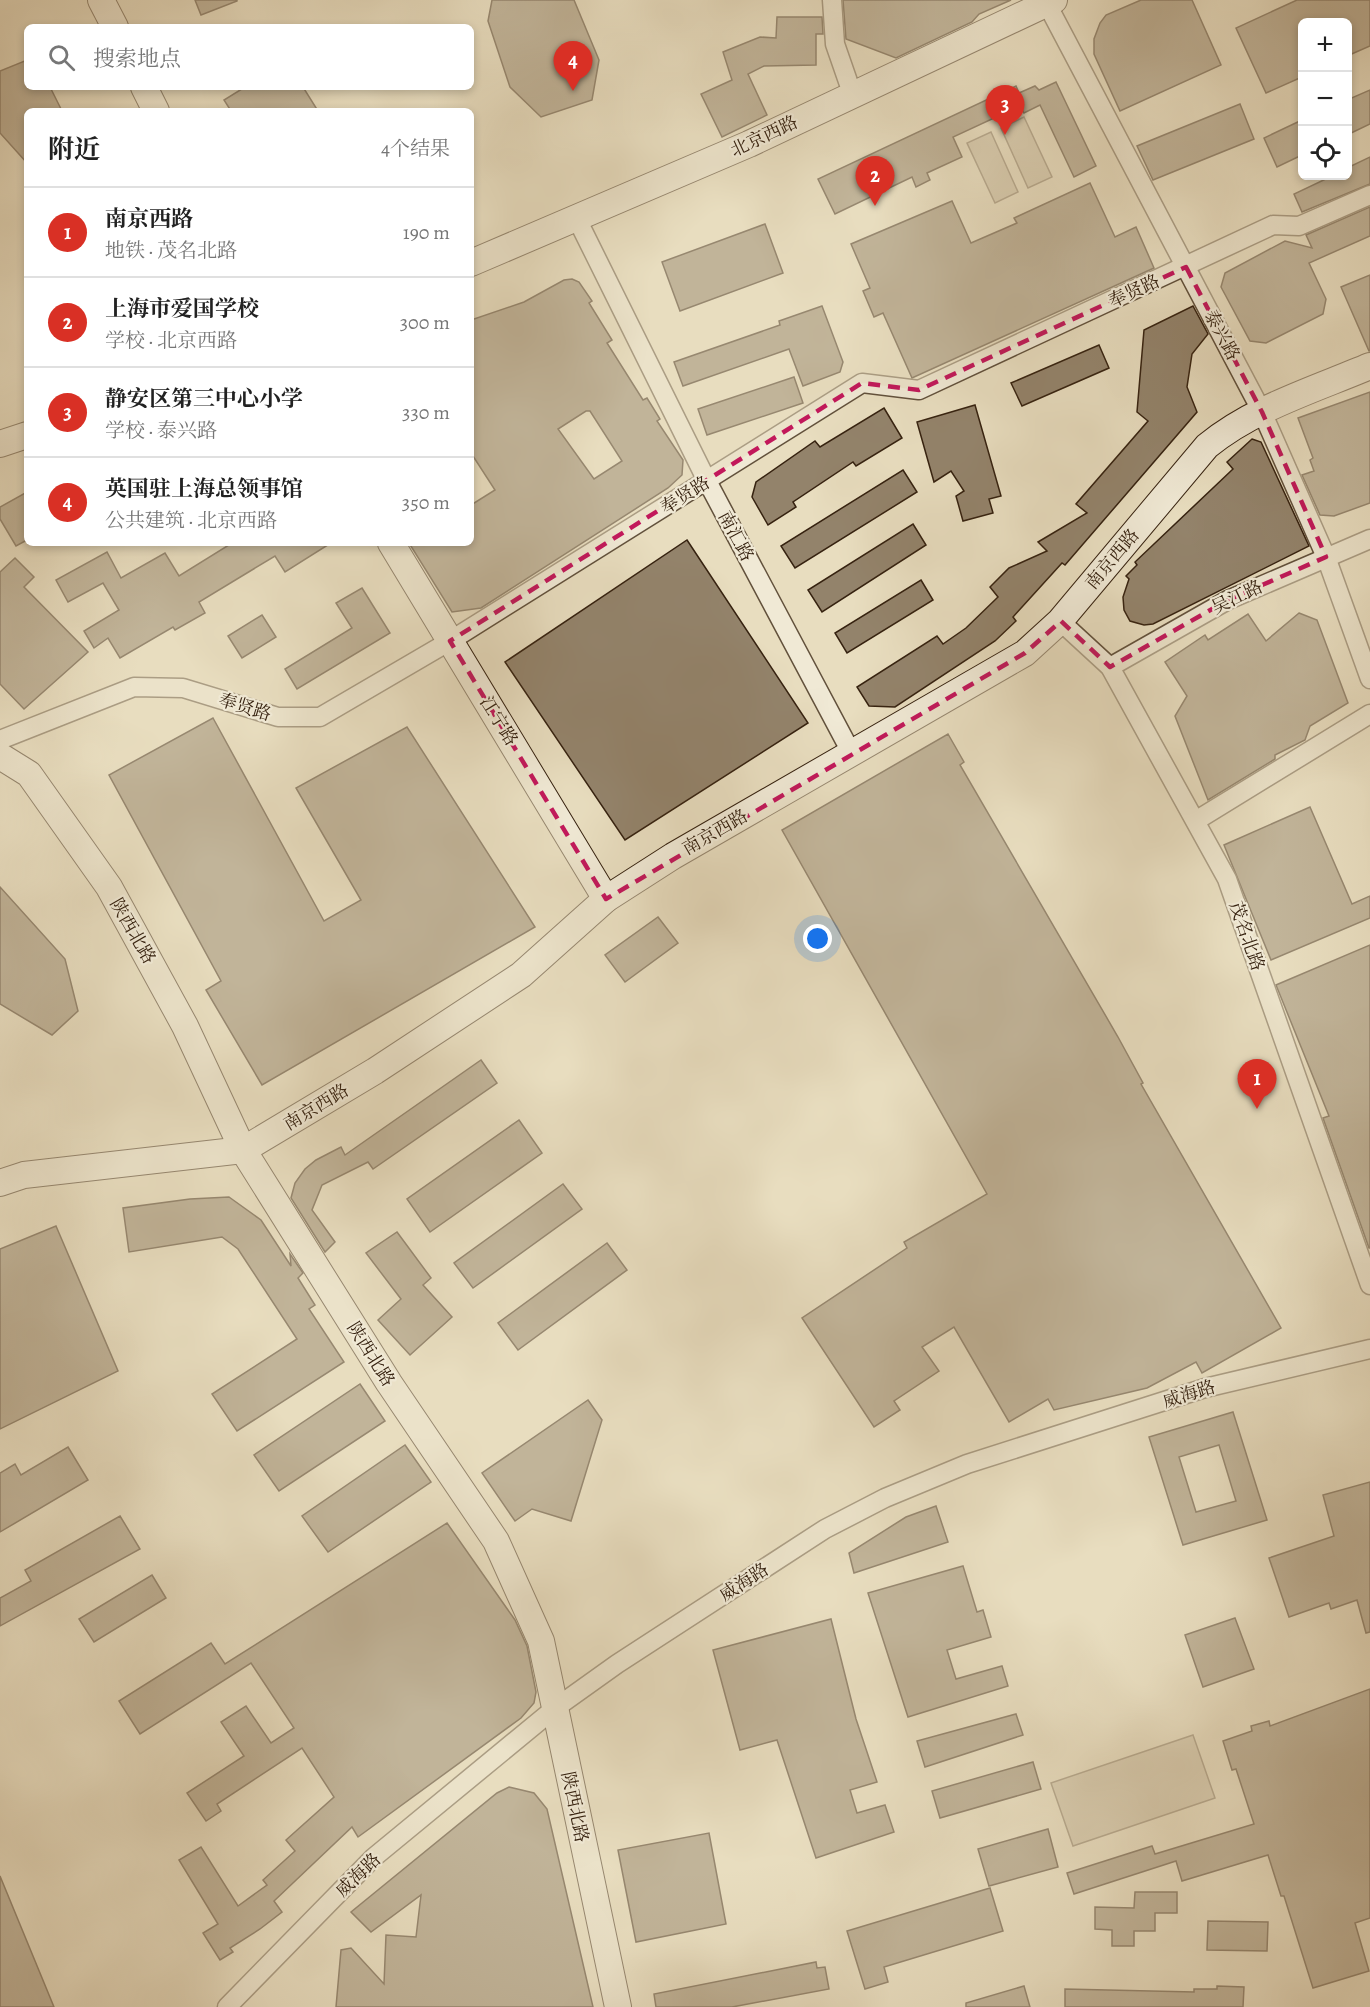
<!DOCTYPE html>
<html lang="zh">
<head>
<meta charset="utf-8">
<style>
  :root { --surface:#fff; --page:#f6f6f6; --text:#222; --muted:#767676; --line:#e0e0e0; --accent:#d93025 }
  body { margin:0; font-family:Alegreya,"Noto Serif SC",serif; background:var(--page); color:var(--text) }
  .controls { position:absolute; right:18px; top:18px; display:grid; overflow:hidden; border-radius:9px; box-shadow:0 3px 9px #0003 }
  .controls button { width:54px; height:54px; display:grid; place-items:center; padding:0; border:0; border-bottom:2px solid var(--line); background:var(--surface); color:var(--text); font:30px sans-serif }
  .you { position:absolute; left:818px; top:939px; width:21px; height:21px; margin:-15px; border:4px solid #fff; border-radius:50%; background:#1a73e8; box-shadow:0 0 0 9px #1a73e833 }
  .badge { display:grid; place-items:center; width:39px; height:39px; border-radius:50%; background:var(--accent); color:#fff; font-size:20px; font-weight:700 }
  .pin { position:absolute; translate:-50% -50px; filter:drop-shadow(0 2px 3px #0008) }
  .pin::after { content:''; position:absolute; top:32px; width:21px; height:18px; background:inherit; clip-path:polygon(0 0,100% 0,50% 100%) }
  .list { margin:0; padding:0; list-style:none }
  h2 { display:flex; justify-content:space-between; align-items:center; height:78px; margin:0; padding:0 24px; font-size:26px }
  h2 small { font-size:20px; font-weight:400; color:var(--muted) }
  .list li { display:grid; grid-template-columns:39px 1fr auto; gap:18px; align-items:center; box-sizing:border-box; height:90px; padding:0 24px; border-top:2px solid var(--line) }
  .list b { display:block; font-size:22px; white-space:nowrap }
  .list p { margin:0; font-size:20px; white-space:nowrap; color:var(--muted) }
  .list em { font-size:20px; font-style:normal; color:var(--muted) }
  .icon { flex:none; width:33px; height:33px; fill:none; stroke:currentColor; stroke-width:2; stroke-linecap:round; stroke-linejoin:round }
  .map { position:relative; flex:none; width:1370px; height:2007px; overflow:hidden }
  .search { position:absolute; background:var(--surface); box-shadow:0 3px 9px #0003; left:24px; top:24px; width:450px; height:66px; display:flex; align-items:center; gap:15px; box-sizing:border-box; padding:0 21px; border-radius:9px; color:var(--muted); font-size:22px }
  .panel { position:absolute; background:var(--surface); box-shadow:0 3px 9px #0003; left:24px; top:108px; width:450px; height:438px; border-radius:9px }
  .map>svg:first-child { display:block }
  .green { fill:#cabda1; stroke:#807058; stroke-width:1.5 }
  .building { fill:#93836b; stroke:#362210; stroke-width:1.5; fill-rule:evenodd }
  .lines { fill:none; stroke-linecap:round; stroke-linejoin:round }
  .street-casing { stroke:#62513c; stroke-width:21 }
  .secondary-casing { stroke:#362210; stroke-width:28 }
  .street { stroke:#f0e9d5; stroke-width:18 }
  .secondary { stroke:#f0e9d5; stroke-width:26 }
  .marked { fill:none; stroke:#c2185b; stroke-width:4.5; stroke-dasharray:12 8; stroke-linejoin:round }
  .labels { text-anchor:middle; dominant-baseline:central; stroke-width:4.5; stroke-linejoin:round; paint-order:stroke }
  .street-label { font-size:18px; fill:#362210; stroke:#f0e9d5 }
</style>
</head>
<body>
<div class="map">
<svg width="1370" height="2007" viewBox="0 0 1370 2007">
  <rect width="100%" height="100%" fill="#e8ddbf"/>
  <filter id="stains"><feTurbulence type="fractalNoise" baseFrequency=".00333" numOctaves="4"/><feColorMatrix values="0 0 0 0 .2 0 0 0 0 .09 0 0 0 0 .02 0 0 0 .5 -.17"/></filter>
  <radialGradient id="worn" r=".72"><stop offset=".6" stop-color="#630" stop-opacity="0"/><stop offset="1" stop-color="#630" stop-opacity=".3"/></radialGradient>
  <g class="green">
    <path d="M 1024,117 L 1052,177 L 1028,188 L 1001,128 Z"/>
    <path d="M 991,132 L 1018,192 L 995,203 L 967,143 Z"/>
    <path d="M 1193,1735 L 1215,1798 L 1073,1846 L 1051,1783 Z"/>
  </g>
  <g class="building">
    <path d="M 195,0 L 237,0 L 237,1 L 201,15 Z"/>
    <path d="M 492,0 L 574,0 L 599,60 L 592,100 L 541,117 L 510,87 L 488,21 Z"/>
    <path d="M 843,0 L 1011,0 L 979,14 L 972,22 L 896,58 L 846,39 Z"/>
    <path d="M 1141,0 L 1192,0 L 1221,65 L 1120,111 L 1094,54 L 1094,39 L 1100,23 L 1106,15 Z"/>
    <path d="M 1297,0 L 1370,0 L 1370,46 L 1347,56 L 1347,22 L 1302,22 L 1302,77 L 1266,93 L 1236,28 Z"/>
    <path d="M 777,17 L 822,17 L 823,34 L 816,34 L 816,65 L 764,66 L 748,74 L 767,115 L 722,137 L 701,94 L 732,80 L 723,52 L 760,37 L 776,38 Z"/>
    <path d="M 27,60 L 27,87 L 50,87 L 62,111 L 27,111 L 27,163 L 0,133 L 0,71 Z"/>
    <path d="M 1056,82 L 1096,166 L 1074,177 L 1040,105 L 1024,113 L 1020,106 L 953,137 L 962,157 L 927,173 L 930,180 L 916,187 L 912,177 L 835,214 L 818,179 L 1016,86 L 1019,93 L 1035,86 L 1039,90 Z"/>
    <path d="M 245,87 L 303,87 L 318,111 L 231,111 L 224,100 Z"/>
    <path d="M 1370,90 L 1370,124 L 1347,135 L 1347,100 Z"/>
    <path d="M 1240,104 L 1254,139 L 1153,180 L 1137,146 Z"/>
    <path d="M 1302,120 L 1302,155 L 1277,167 L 1264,138 Z"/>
    <path d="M 1370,157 L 1370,184 L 1302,212 L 1294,194 L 1332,176 L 1347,176 L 1347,168 Z"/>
    <path d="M 1090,183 L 1115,237 L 1136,227 L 1154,268 L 912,378 L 883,313 L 874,317 L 863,291 L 870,288 L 851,244 L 952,201 L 971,243 L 1017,223 L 1014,218 Z"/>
    <path d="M 1370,207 L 1370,236 L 1309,263 L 1326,299 L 1323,314 L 1266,343 L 1250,341 L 1221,287 L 1225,273 L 1285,241 L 1312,248 L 1306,235 Z"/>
    <path d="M 765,224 L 783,273 L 680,311 L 662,262 Z"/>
    <path d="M 1370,275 L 1370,351 L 1369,351 L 1341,287 Z"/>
    <path d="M 572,279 L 579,282 L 592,301 L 589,303 L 612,340 L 607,343 L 643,400 L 647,398 L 660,419 L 657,421 L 683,460 L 682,475 L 668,488 L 481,608 L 452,612 L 409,543 L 471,543 L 471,505 L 495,490 L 471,453 L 471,320 L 524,302 L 564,280 ZM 586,411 L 590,411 L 622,461 L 594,479 L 558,429 Z"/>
    <path d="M 822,306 L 843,362 L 840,372 L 803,386 L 789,349 L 683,386 L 674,362 L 780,325 L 779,321 Z"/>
    <path d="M 1193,306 L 1208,334 L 1192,354 L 1187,387 L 1197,412 L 1065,565 L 1062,563 L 1013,617 L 1016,621 L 995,641 L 895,707 L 869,706 L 857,687 L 937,636 L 943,644 L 966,628 L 998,597 L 990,587 L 1009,568 L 1047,551 L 1038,542 L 1087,513 L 1076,504 L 1148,421 L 1137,412 L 1144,330 Z"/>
    <path d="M 1099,345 L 1109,368 L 1022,406 L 1011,383 Z"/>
    <path d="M 794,377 L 803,403 L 707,435 L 698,409 Z"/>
    <path d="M 1370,392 L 1370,503 L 1334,516 L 1320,515 L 1302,475 L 1314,471 L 1310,460 L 1313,458 L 1298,418 Z"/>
    <path d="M 975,405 L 1001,496 L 989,499 L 993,513 L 963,521 L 956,496 L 964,491 L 951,471 L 934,482 L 917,422 Z"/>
    <path d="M 884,408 L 902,438 L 856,466 L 853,462 L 793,502 L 796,507 L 768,525 L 752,497 L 756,482 L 815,441 L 820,447 Z"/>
    <path d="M 1252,439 L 1261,442 L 1309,546 L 1153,624 L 1144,625 L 1130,621 L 1124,610 L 1123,597 L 1129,579 L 1126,576 L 1137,565 L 1135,562 L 1233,469 L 1227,462 Z"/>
    <path d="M 903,470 L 917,492 L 795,568 L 781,546 Z"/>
    <path d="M 27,492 L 27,540 L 16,546 L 0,519 L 0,507 Z"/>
    <path d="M 913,524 L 926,545 L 822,612 L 808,590 Z"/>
    <path d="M 687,540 L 808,723 L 625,840 L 505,662 Z"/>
    <path d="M 232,543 L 331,543 L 285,572 L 275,556 L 199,602 L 205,613 L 175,630 L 173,627 L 120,658 L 108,638 L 94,648 L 84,631 L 119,610 L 103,583 L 68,602 L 56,580 L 107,552 L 121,578 L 165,553 L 179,576 Z"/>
    <path d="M 15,558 L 34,577 L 24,587 L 88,652 L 24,709 L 0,684 L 0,572 Z"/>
    <path d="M 921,580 L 933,600 L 847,653 L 835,633 Z"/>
    <path d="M 362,588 L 390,633 L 297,689 L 285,669 L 352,628 L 336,603 Z"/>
    <path d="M 1299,613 L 1317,620 L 1348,703 L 1310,726 L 1305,740 L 1275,755 L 1275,759 L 1208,800 L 1175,716 L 1187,696 L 1165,662 L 1205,635 L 1208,640 L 1248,614 L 1266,641 Z"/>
    <path d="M 262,615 L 276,637 L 242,658 L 228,636 Z"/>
    <path d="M 213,718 L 324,921 L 361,900 L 296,788 L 407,727 L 535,927 L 262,1085 L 206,990 L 221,981 L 109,775 Z"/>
    <path d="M 948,734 L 964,762 L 960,765 L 1118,1037 L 1143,1083 L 1141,1084 L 1281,1328 L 1202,1373 L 1196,1362 L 1147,1388 L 1054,1410 L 1048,1399 L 1009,1422 L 954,1327 L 922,1347 L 939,1371 L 894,1401 L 900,1410 L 874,1427 L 802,1318 L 907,1248 L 904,1242 L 987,1194 L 782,830 Z"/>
    <path d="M 1310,807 L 1352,904 L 1370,896 L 1370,918 L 1271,960 L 1224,845 Z"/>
    <path d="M 0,887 L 65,959 L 78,1011 L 52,1035 L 0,1004 Z"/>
    <path d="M 658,917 L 678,943 L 625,982 L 605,955 Z"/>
    <path d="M 1370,945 L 1370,1248 L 1369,1248 L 1323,1118 L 1329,1116 L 1276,985 Z"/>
    <path d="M 481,1060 L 497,1083 L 373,1169 L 368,1162 L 322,1185 L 312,1210 L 335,1242 L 325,1252 L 291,1198 L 295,1183 L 305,1169 L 316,1160 L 341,1147 L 345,1155 Z"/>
    <path d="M 519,1120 L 542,1153 L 430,1232 L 407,1199 Z"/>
    <path d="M 563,1184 L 582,1209 L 473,1288 L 454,1263 Z"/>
    <path d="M 229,1197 L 261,1220 L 291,1266 L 290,1254 L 303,1273 L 298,1278 L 315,1305 L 309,1309 L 344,1362 L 237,1431 L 212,1394 L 297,1339 L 238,1249 L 222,1237 L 129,1252 L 123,1208 L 190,1199 Z"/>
    <path d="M 56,1226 L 118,1371 L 0,1429 L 0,1249 Z"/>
    <path d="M 397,1232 L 431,1278 L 423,1285 L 452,1317 L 410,1355 L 378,1320 L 401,1299 L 366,1253 Z"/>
    <path d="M 607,1243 L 627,1270 L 518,1350 L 498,1323 Z"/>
    <path d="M 360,1384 L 385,1421 L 279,1491 L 254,1455 Z"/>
    <path d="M 588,1400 L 602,1420 L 571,1521 L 532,1509 L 515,1521 L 482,1473 Z"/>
    <path d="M 1233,1412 L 1267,1520 L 1183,1545 L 1149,1437 ZM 1219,1445 L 1236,1501 L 1196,1512 L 1179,1457 Z"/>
    <path d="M 405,1445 L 431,1482 L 328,1552 L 302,1516 Z"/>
    <path d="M 68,1447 L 88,1480 L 0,1532 L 0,1473 L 15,1464 L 21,1475 Z"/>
    <path d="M 1370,1482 L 1370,1632 L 1366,1633 L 1357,1600 L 1331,1609 L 1329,1603 L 1289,1617 L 1269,1558 L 1334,1536 L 1323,1495 Z"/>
    <path d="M 936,1506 L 948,1542 L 854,1573 L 849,1553 L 906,1517 Z"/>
    <path d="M 120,1516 L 140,1549 L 0,1626 L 0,1598 L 31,1581 L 25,1570 Z"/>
    <path d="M 447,1523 L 515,1620 L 527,1646 L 536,1692 L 534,1703 L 521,1718 L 358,1837 L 352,1827 L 274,1901 L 282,1912 L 260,1929 L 230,1948 L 233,1952 L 220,1960 L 203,1933 L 218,1924 L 179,1860 L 201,1847 L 238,1906 L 267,1885 L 263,1880 L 295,1851 L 286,1840 L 334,1797 L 302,1748 L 217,1804 L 221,1811 L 206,1821 L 187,1793 L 244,1756 L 221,1722 L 246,1706 L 271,1743 L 294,1728 L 251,1663 L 140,1734 L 119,1701 L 211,1643 L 225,1664 Z"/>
    <path d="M 963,1566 L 977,1612 L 983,1610 L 991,1637 L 947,1650 L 956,1679 L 1002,1666 L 1008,1686 L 908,1717 L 868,1593 Z"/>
    <path d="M 152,1575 L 166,1598 L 94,1642 L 79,1619 Z"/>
    <path d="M 1235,1618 L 1254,1669 L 1203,1687 L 1185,1635 Z"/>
    <path d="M 831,1619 L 856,1719 L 877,1782 L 850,1790 L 857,1813 L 885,1805 L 894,1832 L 816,1858 L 777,1740 L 740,1750 L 713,1650 Z"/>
    <path d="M 1370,1689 L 1370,1918 L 1355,1923 L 1369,1971 L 1313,1988 L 1284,1896 L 1281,1896 L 1268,1855 L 1182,1881 L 1176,1861 L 1074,1894 L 1067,1873 L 1152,1846 L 1155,1854 L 1254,1824 L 1236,1769 L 1232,1770 L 1223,1741 L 1252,1731 L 1251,1726 L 1269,1721 L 1270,1726 Z"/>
    <path d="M 1016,1714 L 1023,1735 L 925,1767 L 917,1741 Z"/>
    <path d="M 1033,1762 L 1041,1789 L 940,1818 L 932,1791 Z"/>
    <path d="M 509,1787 L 534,1793 L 547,1809 L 593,2007 L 336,2007 L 341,1950 L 351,1948 L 384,1984 L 386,1935 L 416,1937 L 421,1895 L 371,1932 L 351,1912 L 497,1793 Z"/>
    <path d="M 1048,1829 L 1058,1867 L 989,1886 L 978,1849 Z"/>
    <path d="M 709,1833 L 726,1924 L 636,1942 L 618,1850 Z"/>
    <path d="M 0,1876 L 54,2007 L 0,2007 Z"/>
    <path d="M 990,1888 L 1003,1931 L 884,1967 L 888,1982 L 865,1989 L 847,1931 Z"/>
    <path d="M 1135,1892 L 1177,1892 L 1177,1913 L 1155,1913 L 1155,1931 L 1134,1931 L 1134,1946 L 1112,1946 L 1112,1930 L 1095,1929 L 1095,1907 L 1134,1908 Z"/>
    <path d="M 1208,1921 L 1268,1922 L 1267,1951 L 1207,1950 Z"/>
    <path d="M 816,1962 L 817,1968 L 825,1967 L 829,1989 L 732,2007 L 656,2007 L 654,1994 Z"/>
    <path d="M 1024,1986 L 1030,2007 L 966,2007 L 966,2003 Z"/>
    <path d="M 1217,1986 L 1244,1987 L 1243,2007 L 1065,2007 L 1065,1989 L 1194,1992 L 1194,1989 L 1217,1989 Z"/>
  </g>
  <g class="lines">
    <g class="street-casing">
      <g id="street">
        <path d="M 832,0 L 835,44 L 852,93"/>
        <path d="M 1047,4 L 1262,412 L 1326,557 L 1370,679"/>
        <path d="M 577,219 L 707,481 L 852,754"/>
        <path d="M 1060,621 L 1110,667 L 1227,879 L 1370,1285"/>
        <path d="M 1110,667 L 1228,600 L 1370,539"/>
        <path d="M 0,740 L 134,687 L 183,688 L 278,717 L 320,717 L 450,641 L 862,383 L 919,390 L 1273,225 L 1299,226 L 1370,195"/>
        <path d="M 1197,820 L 1370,714"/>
        <path d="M 227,2007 L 373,1858 L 554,1709 L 617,1664 L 825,1529 L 885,1498 L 967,1464 L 1205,1388 L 1370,1349"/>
      </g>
    </g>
    <g class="secondary-casing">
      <g id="secondary">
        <path d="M 101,0 L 115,27"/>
        <path d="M 144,87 L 156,111"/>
        <path d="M 471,263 L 749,144 L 1054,0"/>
        <path d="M 0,444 L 27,435"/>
        <path d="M 391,543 L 606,899"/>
        <path d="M 0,756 L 29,774 L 109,887 L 185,1026 L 243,1150 L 389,1383 L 496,1541 L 541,1641 L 618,2007"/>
        <path d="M 0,1183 L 24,1175 L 243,1150 L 375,1071 L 521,975 L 606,899 L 673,856 L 1025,653 L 1060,621 L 1207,446 C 1253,408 1316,389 1370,366"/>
      </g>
    </g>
    <use href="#street" class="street"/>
    <use href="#secondary" class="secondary"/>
  </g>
  <path d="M0 0H1370V2007H0ZM 1186,267 L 1262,412 L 1326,557 L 1228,600 L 1110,667 L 1061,621 L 1025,653 L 606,899 L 450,641 L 862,383 L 919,390 Z" fill="#e8ddbf" fill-opacity=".55" fill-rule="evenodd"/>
  <path class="marked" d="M 1186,267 L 1262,412 L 1326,557 L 1228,600 L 1110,667 L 1061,621 L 1025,653 L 606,899 L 450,641 L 862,383 L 919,390 Z"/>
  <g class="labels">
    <g class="street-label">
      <text transform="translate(764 136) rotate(-25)">北京西路</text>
      <text transform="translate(1134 291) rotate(-25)">奉贤路</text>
      <text transform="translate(1222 335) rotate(62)">泰兴路</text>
      <text transform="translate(685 495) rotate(-32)">奉贤路</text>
      <text transform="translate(736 536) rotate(62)">南汇路</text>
      <text transform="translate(1112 559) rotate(-50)">南京西路</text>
      <text transform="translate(1237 597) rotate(-26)">吴江路</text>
      <text transform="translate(245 707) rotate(17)">奉贤路</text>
      <text transform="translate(499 721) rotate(58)">江宁路</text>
      <text transform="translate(715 832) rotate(-30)">南京西路</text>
      <text transform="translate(133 931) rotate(60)">陕西北路</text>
      <text transform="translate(1247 936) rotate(71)">茂名北路</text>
      <text transform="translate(316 1107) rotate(-31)">南京西路</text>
      <text transform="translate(371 1354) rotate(58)">陕西北路</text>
      <text transform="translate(1189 1394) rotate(-17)">威海路</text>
      <text transform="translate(744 1582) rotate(-33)">威海路</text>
      <text transform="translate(575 1807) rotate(78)">陕西北路</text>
      <text transform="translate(358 1875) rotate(-44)">威海路</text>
    </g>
  </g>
  <rect width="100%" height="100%" filter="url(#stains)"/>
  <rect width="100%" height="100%" fill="url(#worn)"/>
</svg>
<div class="controls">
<button>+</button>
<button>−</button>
<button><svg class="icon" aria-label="locate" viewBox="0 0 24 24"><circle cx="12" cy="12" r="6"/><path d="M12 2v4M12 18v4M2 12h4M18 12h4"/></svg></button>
</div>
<div class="you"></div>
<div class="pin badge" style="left:1257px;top:1109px">1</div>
<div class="pin badge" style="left:875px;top:206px">2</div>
<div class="pin badge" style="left:1005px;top:135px">3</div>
<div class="pin badge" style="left:573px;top:91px">4</div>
<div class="search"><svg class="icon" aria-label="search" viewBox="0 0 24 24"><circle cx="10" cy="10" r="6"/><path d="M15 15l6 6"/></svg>搜索地点</div>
<section class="panel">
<h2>附近<small>4个结果</small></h2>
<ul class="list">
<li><span class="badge">1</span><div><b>南京西路</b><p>地铁 · 茂名北路</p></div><em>190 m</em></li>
<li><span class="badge">2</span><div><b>上海市爱国学校</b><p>学校 · 北京西路</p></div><em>300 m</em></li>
<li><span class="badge">3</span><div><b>静安区第三中心小学</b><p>学校 · 泰兴路</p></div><em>330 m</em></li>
<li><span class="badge">4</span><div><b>英国驻上海总领事馆</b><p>公共建筑 · 北京西路</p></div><em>350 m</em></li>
</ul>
</section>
</div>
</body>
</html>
